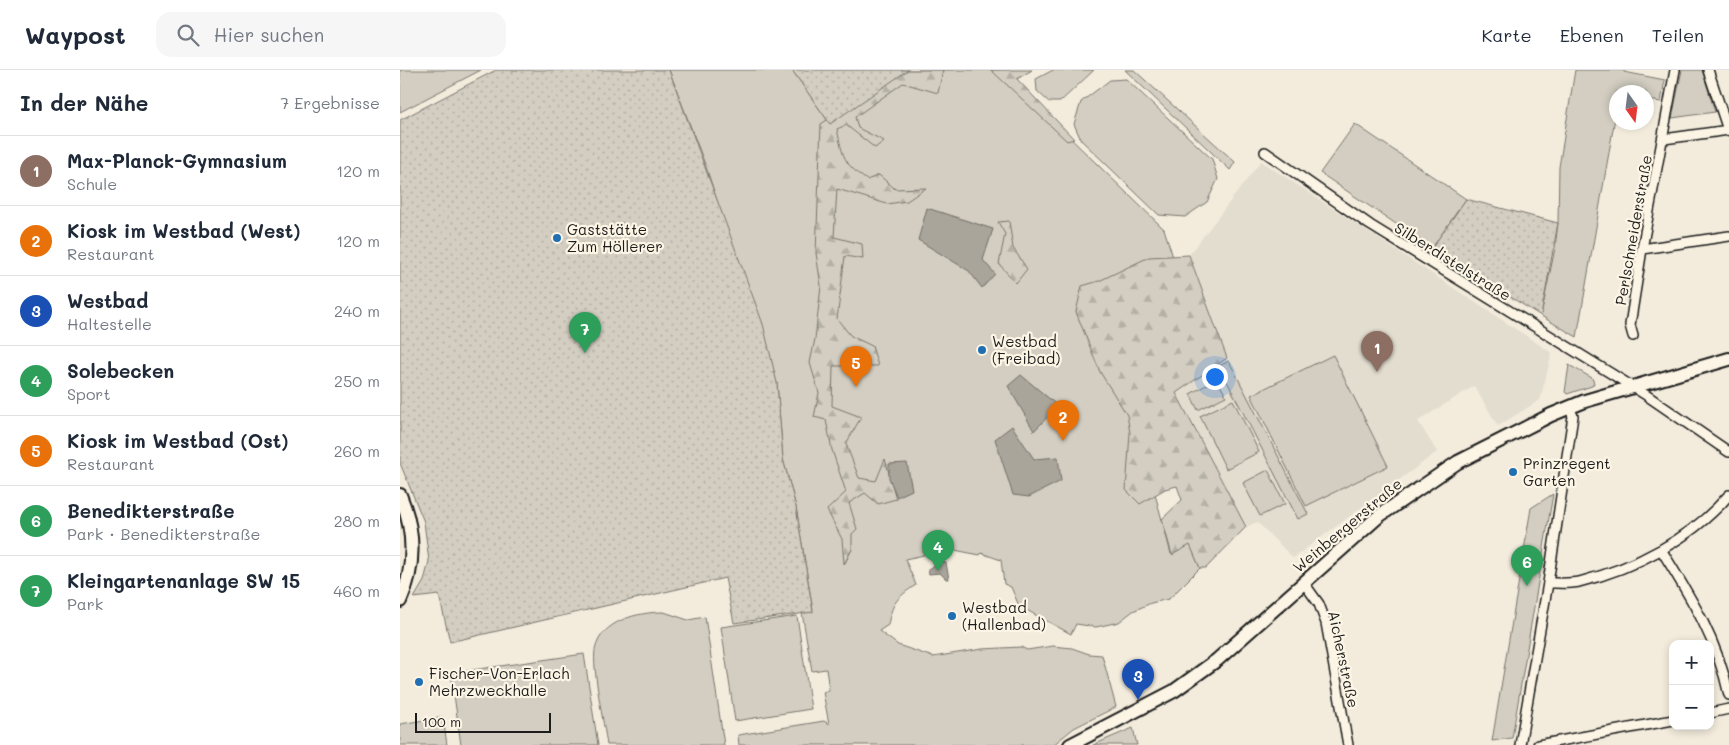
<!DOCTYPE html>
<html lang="de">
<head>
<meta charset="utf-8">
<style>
  :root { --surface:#fff; --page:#f6f6f7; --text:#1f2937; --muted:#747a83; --line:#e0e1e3; --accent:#0f766e }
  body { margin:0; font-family:Mali,sans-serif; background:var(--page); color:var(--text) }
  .controls { position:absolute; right:15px; bottom:15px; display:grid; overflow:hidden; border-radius:10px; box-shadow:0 2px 8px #0003 }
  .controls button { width:45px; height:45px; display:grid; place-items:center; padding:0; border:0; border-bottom:1px solid var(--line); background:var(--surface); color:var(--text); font:25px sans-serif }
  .compass { position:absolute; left:1209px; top:15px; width:45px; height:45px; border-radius:50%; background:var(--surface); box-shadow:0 2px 8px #0003; rotate:166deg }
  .scale { position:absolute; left:15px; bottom:12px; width:136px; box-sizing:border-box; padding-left:5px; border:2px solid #1c1c1c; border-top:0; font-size:14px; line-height:18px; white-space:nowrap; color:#1c1c1c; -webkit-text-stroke:4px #fcf5e5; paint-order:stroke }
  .you { position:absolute; left:814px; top:306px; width:18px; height:18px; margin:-12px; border:4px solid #fff; border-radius:50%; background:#1a73e8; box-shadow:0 0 0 8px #1a73e833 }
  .badge { display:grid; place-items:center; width:32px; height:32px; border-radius:50%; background:var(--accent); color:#fff; font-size:16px; font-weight:700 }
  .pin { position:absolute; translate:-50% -41px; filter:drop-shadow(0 1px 2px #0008) }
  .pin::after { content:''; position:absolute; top:26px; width:18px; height:15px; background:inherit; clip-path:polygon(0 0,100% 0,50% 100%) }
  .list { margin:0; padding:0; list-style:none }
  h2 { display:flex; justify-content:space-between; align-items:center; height:65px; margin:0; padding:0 20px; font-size:21px }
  h2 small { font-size:16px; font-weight:400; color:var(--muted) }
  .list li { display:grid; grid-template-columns:32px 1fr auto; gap:15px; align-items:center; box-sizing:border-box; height:70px; padding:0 20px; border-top:1px solid var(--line) }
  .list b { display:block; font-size:19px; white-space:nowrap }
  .list p { margin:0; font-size:16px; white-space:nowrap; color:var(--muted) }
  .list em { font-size:16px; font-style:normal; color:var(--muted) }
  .icon { flex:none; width:28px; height:28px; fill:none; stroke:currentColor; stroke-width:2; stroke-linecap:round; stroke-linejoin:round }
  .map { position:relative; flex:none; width:1329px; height:675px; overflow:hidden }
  header { display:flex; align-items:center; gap:30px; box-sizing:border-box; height:70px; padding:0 25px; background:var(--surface); border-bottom:1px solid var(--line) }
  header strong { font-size:24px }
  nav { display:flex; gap:28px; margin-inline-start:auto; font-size:18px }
  .search { width:350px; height:45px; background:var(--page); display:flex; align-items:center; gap:12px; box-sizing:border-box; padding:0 18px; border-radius:15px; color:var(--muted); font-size:19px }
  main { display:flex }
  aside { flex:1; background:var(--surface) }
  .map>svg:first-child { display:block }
  .built { fill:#e3ddcf }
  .green { fill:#d3cec1; stroke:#78756e; fill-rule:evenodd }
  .forest { fill:url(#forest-firs); stroke:#78756e }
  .garden { fill:url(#garden-dots); stroke:#78756e }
  .water { fill:#aaa59b; stroke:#716e68 }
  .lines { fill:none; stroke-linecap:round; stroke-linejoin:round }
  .street-casing { stroke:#1c1c1c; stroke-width:12 }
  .secondary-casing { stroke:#1c1c1c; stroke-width:16 }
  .street { stroke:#fcf5e5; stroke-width:9 }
  .secondary { stroke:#fcf5e5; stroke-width:12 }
  .poi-dot { fill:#1f6fb2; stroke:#fcf5e5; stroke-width:2 }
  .labels { text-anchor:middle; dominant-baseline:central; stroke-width:4.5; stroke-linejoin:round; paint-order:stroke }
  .poi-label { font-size:15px; fill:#1c1c1c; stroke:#fcf5e5; text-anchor:start }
  .street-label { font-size:15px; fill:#1c1c1c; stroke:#fcf5e5 }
</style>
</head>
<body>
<header>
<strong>Waypost</strong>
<div class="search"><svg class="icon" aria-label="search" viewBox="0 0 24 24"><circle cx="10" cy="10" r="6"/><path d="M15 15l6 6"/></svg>Hier suchen</div>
<nav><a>Karte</a><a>Ebenen</a><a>Teilen</a></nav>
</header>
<main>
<aside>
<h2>In der Nähe<small>7 Ergebnisse</small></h2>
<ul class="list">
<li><span class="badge" style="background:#8d6e63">1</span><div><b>Max-Planck-Gymnasium</b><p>Schule</p></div><em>120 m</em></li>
<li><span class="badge" style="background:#e8710a">2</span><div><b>Kiosk im Westbad (West)</b><p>Restaurant</p></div><em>120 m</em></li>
<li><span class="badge" style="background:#1a4fb4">3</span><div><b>Westbad</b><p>Haltestelle</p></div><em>240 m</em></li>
<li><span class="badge" style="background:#2e9e5b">4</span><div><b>Solebecken</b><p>Sport</p></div><em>250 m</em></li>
<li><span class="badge" style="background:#e8710a">5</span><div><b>Kiosk im Westbad (Ost)</b><p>Restaurant</p></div><em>260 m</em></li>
<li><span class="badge" style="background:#2e9e5b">6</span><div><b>Benedikterstraße</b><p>Park · Benedikterstraße</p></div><em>280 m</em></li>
<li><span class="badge" style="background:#2e9e5b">7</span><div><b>Kleingartenanlage SW 15</b><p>Park</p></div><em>460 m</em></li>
</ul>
</aside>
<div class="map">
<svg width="1329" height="675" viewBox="0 0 1329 675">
  <defs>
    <pattern id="forest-firs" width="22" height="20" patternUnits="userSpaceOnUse" patternTransform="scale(1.25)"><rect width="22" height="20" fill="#d3cec1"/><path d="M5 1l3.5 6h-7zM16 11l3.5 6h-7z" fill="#b5b0a5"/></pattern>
    <pattern id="garden-dots" width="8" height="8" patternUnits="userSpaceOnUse" patternTransform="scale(1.25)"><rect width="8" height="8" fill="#d3cec1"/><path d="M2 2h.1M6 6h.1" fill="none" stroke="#b5b0a5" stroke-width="1.8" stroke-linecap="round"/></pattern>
  </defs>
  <rect width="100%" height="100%" fill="#f3ecdd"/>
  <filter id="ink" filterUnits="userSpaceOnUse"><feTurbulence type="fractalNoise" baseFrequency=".02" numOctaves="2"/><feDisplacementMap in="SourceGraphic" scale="10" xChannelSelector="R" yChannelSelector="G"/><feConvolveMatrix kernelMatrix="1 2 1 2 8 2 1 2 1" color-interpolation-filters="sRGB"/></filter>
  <g filter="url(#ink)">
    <path class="built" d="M 861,91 L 1152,283 L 1140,330 L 1098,356 L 1074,316 L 1018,351 L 1037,382 L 893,488 L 857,452 L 846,457 L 776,322 L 827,288 L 789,185 Z"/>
    <g class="green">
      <path d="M 0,0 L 81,0 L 0,42 Z"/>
      <path d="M 269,0 L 392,0 L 430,54 L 508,0 L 600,0 L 764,159 L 773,187 L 742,375 L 771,484 L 790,474 L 800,498 L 769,529 L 751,533 L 733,541 L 719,552 L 696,557 L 676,554 L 671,564 L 619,536 L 611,517 L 604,514 L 601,490 L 581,483 L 580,485 L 549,479 L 523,481 L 524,485 L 505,489 L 516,515 C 497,527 492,533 488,555 L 479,561 L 498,575 L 533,587 L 582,579 L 621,577 L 627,580 L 653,576 L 672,578 L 689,584 L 702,585 L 716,637 L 674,658 L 653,675 L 339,675 L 338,665 L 424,651 L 429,654 L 423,622 L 429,620 L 426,599 L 412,601 L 402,543 L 413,541 L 396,437 L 383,389 L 377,313 L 306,97 ZM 442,428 L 452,479 L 445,493 Z"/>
      <path d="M 653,0 L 694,0 L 660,32 L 649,32 L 637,21 L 636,9 Z"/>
      <path d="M 1175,0 L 1224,0 L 1224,2 L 1265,10 L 1261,32 L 1247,30 L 1246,22 L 1216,22 L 1216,42 L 1177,267 L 1141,246 L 1155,178 L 1158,153 L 1159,97 Z"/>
      <path d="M 1282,0 L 1302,0 L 1315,42 L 1272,48 Z"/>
      <path d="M 726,9 L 812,89 L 818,109 L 807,132 L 785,147 L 759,145 L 681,70 L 674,54 L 681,32 L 710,10 Z"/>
      <path d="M 955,54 L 1066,129 L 1032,178 L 920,103 Z"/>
      <path d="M 933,285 L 988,396 L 906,436 L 851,325 Z"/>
      <path d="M 829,291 L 908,444 L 898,449 L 819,296 Z"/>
      <path d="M 1169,295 L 1192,308 L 1194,313 L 1192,316 L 1167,324 L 1165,322 Z"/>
      <path d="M 817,309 L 826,326 L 798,340 L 790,324 Z"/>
      <path d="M 833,330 L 859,382 L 826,399 L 800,346 Z"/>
      <path d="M 868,400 L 885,434 L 860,446 L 843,413 Z"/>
      <path d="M 1153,424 L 1112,668 L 1092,671 L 1131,438 Z"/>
      <path d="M 264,542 L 288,550 L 305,547 L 324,675 L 207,675 C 204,653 192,599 195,580 C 201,550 239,542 264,542 Z"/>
      <path d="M 397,546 L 411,639 L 335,651 L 321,557 Z"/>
      <path d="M 184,584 L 198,675 L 61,675 L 51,603 Z"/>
      <path d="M 43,647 L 47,675 L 0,675 L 0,654 Z"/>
      <path d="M 733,658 L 737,675 L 693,675 Z"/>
    </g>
    <g class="forest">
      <path d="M 500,0 L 543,0 L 538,23 L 503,13 L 455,47 L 458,58 L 484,71 L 475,78 L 446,55 L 437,59 C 443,86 443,94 467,110 L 479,105 L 495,119 L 526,118 L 507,131 L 487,134 L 437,119 L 434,167 L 462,174 L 463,189 L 445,186 L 437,249 L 451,266 L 472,276 L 478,296 L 433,296 L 432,336 L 461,347 L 446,374 L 459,408 L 476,411 L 485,389 L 496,429 L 478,434 L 465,423 L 449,433 L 457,459 L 452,464 L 452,479 L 444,494 L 442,469 L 427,440 L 446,422 L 432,380 L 426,350 L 414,347 L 419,323 L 410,293 L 415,269 L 421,216 L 416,183 L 421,54 Z"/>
      <path d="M 591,0 L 632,0 L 617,9 L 674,69 L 667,71 Z"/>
      <path d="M 725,0 L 734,0 L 835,92 L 830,100 Z"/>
      <path d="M 609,151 L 613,178 L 627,199 L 616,213 L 599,194 L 605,164 L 598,152 Z"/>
      <path d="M 789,185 L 827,288 L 776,323 L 846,457 L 806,498 L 800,498 L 790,475 L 772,485 L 762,449 L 782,430 L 777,416 L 765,419 L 740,434 L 726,420 L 730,363 L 727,345 L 700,302 L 676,242 L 682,216 L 699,211 L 749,187 Z"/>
    </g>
    <g class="garden">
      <path d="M 96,0 L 269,0 L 363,254 L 377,313 L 383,389 L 396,437 L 413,542 L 334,553 L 325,508 L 50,572 L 39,525 L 14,528 L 24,511 L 29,491 L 24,452 L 0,393 L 0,50 Z"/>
      <path d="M 392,0 L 508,0 L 430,54 Z"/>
      <path d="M 1066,129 L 1158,153 L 1141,246 L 1032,178 Z"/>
    </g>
    <g class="water">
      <path d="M 527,138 L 593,159 L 583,190 L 595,204 L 582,218 L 569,201 L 518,170 Z"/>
      <path d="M 621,305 L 658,336 L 634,361 L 608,316 Z"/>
      <path d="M 612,356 L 634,389 L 658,387 L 661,411 L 629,427 L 613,425 L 595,369 Z"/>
      <path d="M 507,393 L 512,420 L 497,427 L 489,408 L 489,394 Z"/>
      <path d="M 541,491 L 546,493 L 549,509 L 546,509 L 540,503 L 529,504 L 528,499 Z"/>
    </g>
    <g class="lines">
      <g class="street-casing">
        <g id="street">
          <path d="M 1308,0 L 1328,60"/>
          <path d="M 1264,69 L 1329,60"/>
          <path d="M 865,82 L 970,155 L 1246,325 L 1329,382"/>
          <path d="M 1242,179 L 1329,166"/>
          <path d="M 1233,266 L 1230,255 L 1242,179 L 1275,0"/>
          <path d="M 1262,481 C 1291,528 1317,569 1329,625"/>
          <path d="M 904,513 L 919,534 L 926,553 L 948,675"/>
          <path d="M 1148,513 C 1158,513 1169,514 1179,512 C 1235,498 1291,469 1329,425"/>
          <path d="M 1310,643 L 1329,639"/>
          <path d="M 1120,675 L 1148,513 L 1173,346 L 1169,337"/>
          <path d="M 1138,675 L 1273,650"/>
        </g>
      </g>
      <g class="secondary-casing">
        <g id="secondary">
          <path d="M 0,425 C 15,461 16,496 0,531"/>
          <path d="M 670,675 L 774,621 L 817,590 L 979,446 L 1058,392 L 1151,345 L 1185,331 L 1329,289"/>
        </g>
      </g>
      <use href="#street" class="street"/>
      <use href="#secondary" class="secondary"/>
    </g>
  </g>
  <g class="poi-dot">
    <circle cx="157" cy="168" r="5"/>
    <circle cx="582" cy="280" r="5"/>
    <circle cx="1113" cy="402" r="5"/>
    <circle cx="552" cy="546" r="5"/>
    <circle cx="19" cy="612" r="5"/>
  </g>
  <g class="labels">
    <g class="poi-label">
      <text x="167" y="159">Gaststätte<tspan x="167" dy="17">Zum Höllerer</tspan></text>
      <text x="592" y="271">Westbad<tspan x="592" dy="17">(Freibad)</tspan></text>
      <text x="1123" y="393">Prinzregent<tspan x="1123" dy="17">Garten</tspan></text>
      <text x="562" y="537">Westbad<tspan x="562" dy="17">(Hallenbad)</tspan></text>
      <text x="29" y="603">Fischer-Von-Erlach<tspan x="29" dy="17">Mehrzweckhalle</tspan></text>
    </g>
    <g class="street-label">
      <text transform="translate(1233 160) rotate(-80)">Perlschneiderstraße</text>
      <text transform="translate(1053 191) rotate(32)">Silberdistelstraße</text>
      <text transform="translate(947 455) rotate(-40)">Weinbergerstraße</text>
      <text transform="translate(944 589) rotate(78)">Aicherstraße</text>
    </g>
  </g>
</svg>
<div class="controls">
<button>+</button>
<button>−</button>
</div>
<svg class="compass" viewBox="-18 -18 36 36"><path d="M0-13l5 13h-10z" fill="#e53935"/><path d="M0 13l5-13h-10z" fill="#747a83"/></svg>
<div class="scale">100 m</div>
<div class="you"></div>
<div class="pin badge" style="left:977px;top:302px;background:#8d6e63">1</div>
<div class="pin badge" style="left:663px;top:371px;background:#e8710a">2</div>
<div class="pin badge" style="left:738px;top:630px;background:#1a4fb4">3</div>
<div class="pin badge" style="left:538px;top:501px;background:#2e9e5b">4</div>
<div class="pin badge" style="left:456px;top:317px;background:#e8710a">5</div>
<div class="pin badge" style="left:1127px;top:516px;background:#2e9e5b">6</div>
<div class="pin badge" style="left:185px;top:283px;background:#2e9e5b">7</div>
</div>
</main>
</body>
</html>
